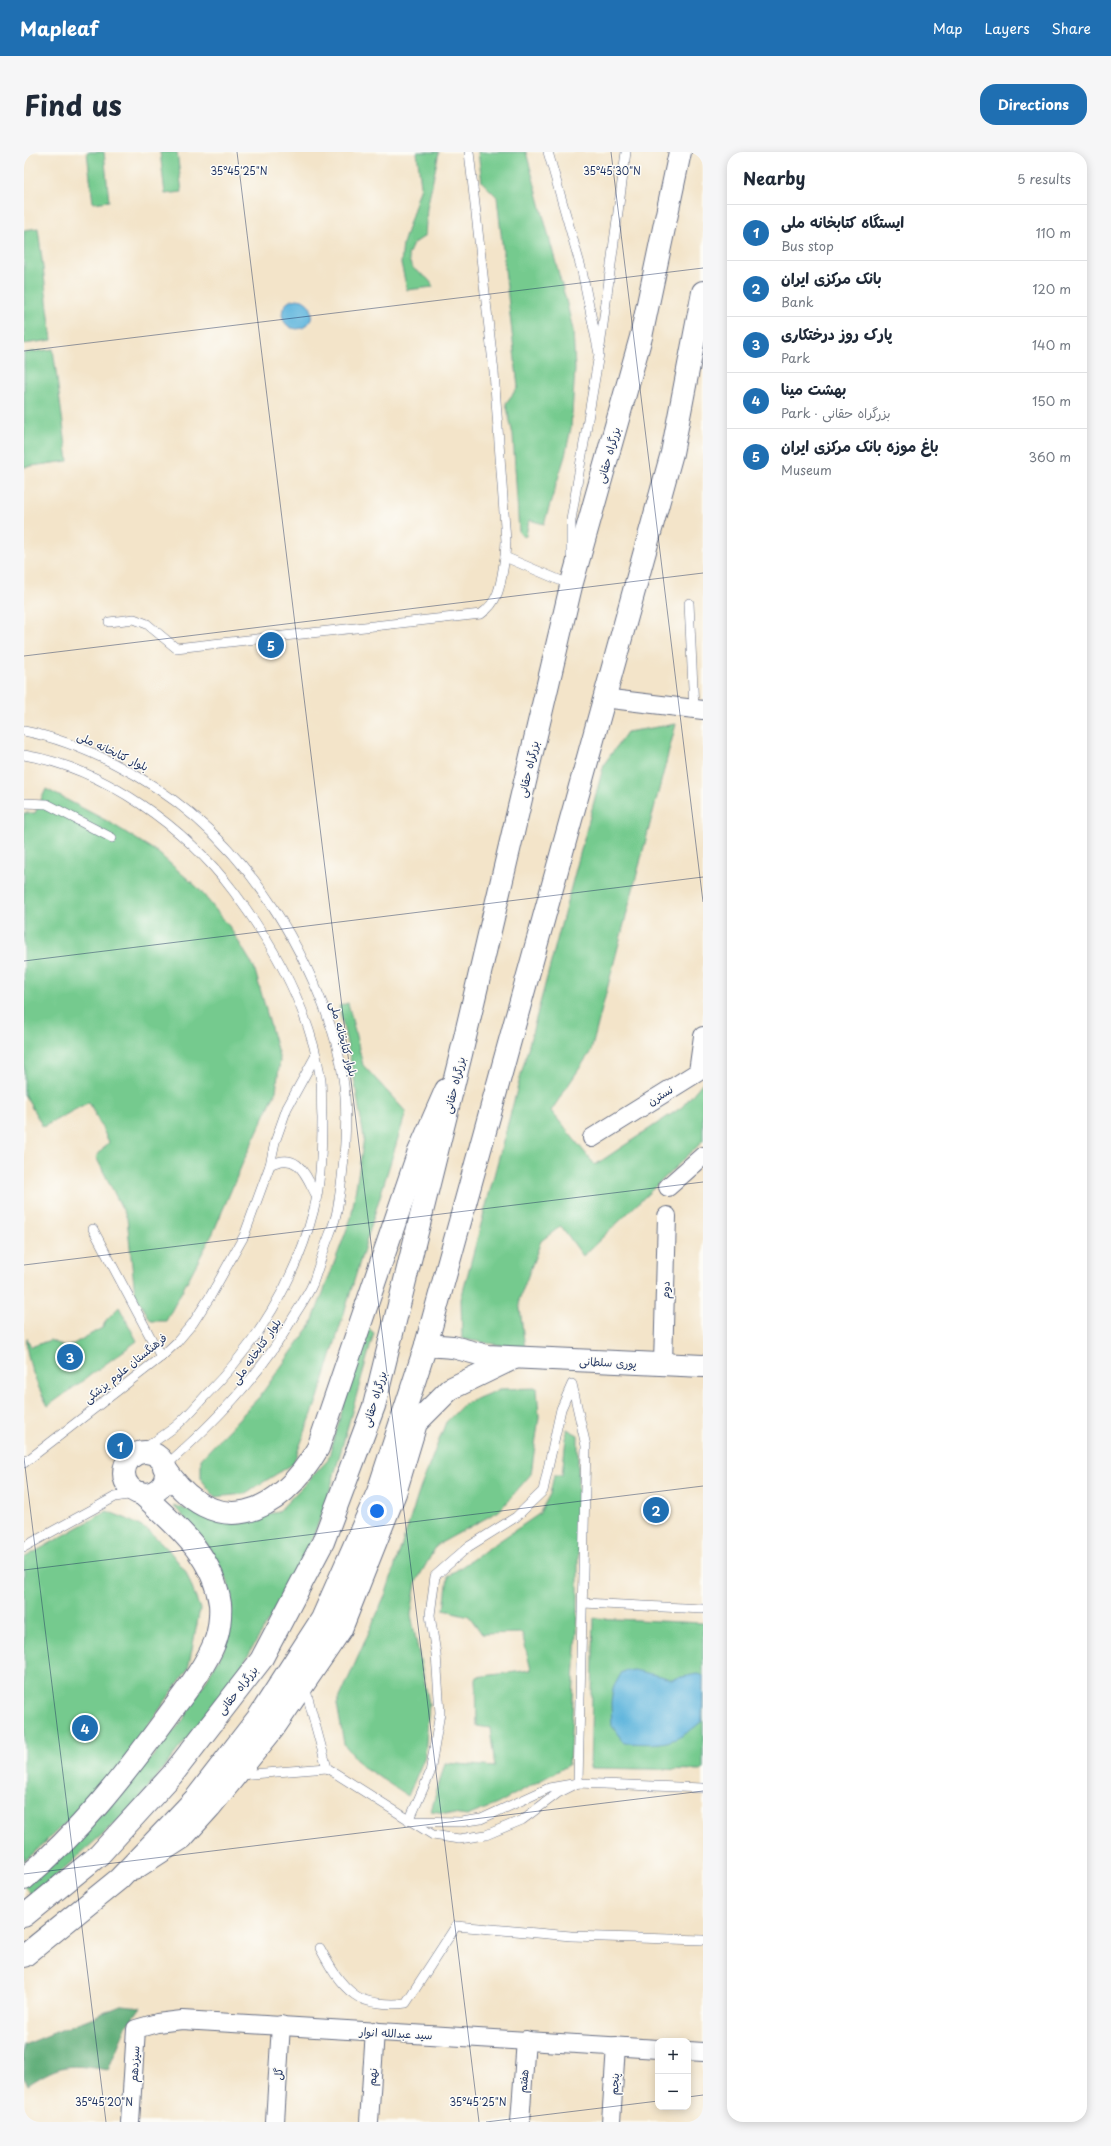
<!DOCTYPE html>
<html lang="en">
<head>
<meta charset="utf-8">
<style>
  :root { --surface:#fff; --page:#f6f6f7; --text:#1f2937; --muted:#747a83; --line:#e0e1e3; --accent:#1f6fb2 }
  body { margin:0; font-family:"Playpen Sans","Playpen Sans Arabic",sans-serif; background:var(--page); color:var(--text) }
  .controls { position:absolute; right:12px; bottom:12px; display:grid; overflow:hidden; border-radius:8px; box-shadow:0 2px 10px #0003 }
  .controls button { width:36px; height:36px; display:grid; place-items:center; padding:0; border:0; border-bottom:1px solid var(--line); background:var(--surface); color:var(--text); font:20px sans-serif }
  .you { position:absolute; left:353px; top:1359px; width:14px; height:14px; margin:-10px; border:3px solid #fff; border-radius:50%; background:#1a73e8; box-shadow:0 0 0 6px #1a73e833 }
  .badge { display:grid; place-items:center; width:26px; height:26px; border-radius:50%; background:var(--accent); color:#fff; font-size:13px; font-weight:700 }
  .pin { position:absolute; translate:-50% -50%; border:2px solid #fff; box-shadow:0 1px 4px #0006 }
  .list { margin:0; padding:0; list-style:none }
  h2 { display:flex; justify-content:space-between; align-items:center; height:52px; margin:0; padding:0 16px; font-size:17px }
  h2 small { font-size:13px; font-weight:400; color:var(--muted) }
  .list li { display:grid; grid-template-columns:26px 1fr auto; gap:12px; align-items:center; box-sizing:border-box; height:56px; padding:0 16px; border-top:1px solid var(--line) }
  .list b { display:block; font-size:15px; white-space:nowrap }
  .list p { margin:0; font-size:13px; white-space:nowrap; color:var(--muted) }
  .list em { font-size:13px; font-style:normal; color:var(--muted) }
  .map { position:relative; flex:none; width:679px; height:1970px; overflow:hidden; border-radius:16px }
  header { display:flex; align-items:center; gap:24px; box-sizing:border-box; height:56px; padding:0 20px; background:var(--accent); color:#fff }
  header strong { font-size:19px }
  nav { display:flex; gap:22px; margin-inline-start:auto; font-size:14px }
  .intro { display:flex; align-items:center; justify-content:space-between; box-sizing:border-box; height:96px; padding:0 24px }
  h1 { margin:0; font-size:28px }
  .button { padding:10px 18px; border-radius:16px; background:var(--accent); color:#fff; font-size:14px; font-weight:700 }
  main { display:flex; gap:24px; padding:0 24px }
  aside { flex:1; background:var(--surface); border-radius:16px; box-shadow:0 2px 10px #0003 }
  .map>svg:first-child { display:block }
  .green { fill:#75ca8e; stroke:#487c76 }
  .forest { fill:#60ae79; stroke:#3e6e6c }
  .water { fill:#61b6dd; stroke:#3e729e }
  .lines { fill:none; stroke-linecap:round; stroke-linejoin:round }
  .service-casing { stroke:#676e83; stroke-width:10 }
  .minor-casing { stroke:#676e83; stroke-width:20 }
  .secondary-casing { stroke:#676e83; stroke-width:24 }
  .trunk-casing { stroke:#676e83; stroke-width:24 }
  .service { stroke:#fff; stroke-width:9 }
  .minor { stroke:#fff; stroke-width:18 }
  .secondary { stroke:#fff; stroke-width:22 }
  .trunk { stroke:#fff; stroke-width:22 }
  .ticks { fill:none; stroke:#1b2f5e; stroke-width:1; stroke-opacity:0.45 }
  .labels { text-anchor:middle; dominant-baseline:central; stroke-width:3; stroke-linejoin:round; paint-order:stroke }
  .street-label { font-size:11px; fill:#1b2f5e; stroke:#fdfcf7 }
  .ticks-label { font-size:10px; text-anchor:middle; fill:#1b2f5e; stroke:#fdfcf7; stroke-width:3; stroke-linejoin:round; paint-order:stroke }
</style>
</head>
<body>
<header>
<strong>Mapleaf</strong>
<nav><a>Map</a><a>Layers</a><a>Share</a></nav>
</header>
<div class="intro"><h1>Find us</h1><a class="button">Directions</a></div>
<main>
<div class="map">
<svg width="679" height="1970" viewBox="0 0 679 1970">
  <rect width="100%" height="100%" fill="#fdfcf7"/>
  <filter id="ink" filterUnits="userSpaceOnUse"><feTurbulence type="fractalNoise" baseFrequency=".025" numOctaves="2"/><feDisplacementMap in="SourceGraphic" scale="8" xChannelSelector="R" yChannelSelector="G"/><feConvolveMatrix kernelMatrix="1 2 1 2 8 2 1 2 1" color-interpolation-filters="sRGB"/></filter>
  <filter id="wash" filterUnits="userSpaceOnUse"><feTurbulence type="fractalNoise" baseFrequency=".012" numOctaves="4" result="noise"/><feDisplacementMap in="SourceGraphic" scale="16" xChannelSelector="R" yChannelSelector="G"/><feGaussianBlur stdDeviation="0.9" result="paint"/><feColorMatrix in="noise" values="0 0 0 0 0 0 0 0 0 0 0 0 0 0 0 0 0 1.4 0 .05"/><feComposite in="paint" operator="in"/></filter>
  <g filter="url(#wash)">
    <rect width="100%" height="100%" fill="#f3e4c9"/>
    <g class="green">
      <path d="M 63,0 L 80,0 L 85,49 L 69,51 Z"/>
      <path d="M 136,0 L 153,0 L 158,40 L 141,42 Z"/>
      <path d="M 393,0 L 415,0 L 403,56 L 401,84 L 389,92 L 384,103 C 385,107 386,113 389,116 C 396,123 405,124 409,135 L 383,138 L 377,111 L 379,92 L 397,34 Z"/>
      <path d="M 454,0 L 502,0 L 543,152 L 549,178 L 551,217 L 547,276 L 541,304 L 520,372 L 505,368 L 502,384 L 499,385 L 495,380 L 489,283 L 482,251 L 494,235 L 473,45 L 458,30 Z"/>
      <path d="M 14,76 L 28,188 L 0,192 L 0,78 Z"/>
      <path d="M 29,197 L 44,309 L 0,315 L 0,201 Z"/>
      <path d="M 652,572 L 567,899 L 527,959 L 571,1013 L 658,955 L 679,930 L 679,989 L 559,1104 L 537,1074 L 517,1089 L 495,1148 L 501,1197 L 438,1187 L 437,1147 L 580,612 L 603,580 Z"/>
      <path d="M 22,637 L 85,670 L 133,700 L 174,736 L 205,774 L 230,815 L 256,908 L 252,939 L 220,1008 L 189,1081 L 142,1169 L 127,1169 L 111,1142 L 103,1066 L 72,1005 L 85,990 L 65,950 L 19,975 L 0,942 L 0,661 L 11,661 Z"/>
      <path d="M 324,851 L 339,913 L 382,960 L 294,1246 L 269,1312 L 220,1342 L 191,1345 L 177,1327 L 177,1307 L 236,1244 L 287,1173 L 327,1066 L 340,986 L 329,920 L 315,854 Z"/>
      <path d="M 95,1155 L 113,1189 L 24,1254 C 15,1238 0,1205 3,1186 L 7,1195 L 26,1188 L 42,1196 L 78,1176 L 83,1167 Z"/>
      <path d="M 342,1174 L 350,1181 L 304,1345 L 280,1409 L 210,1527 L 108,1656 L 9,1744 L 0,1734 L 93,1647 L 159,1568 L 201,1496 L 208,1455 L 204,1430 L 182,1391 L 149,1353 L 202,1371 L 254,1360 L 304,1308 Z"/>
      <path d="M 513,1236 L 515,1265 L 507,1322 L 475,1359 L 413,1393 L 392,1430 L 387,1463 L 405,1552 L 401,1604 L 384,1644 L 338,1614 L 320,1592 L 313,1552 L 361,1444 L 396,1337 L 422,1270 L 440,1252 L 476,1237 Z"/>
      <path d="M 543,1277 L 554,1283 L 554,1464 L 545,1613 L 473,1652 L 443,1664 L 407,1659 L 421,1611 L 471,1615 L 466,1576 L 453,1574 L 452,1525 L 507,1518 L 498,1481 L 458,1482 L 445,1464 L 420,1458 L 424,1424 L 515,1362 L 526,1342 L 530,1323 L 538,1323 Z"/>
      <path d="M 83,1359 L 103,1367 L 125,1379 L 144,1397 L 162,1420 L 176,1457 L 164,1517 L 81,1635 L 0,1709 L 0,1406 Z"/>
      <path d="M 570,1466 L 679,1471 L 679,1618 L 566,1616 Z"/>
    </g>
    <path class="forest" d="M 99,1853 L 117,1855 L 102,1875 L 84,1918 C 45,1912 38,1911 4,1933 L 0,1926 L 0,1893 Z"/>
    <g class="water">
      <circle cx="273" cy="162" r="15"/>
      <path d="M 610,1518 L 648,1527 L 673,1522 L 679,1523 L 678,1569 C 648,1595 637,1592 600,1591 L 588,1574 L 587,1551 L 589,1536 L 598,1520 Z"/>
    </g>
  </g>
  <g filter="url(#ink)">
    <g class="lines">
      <g class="service-casing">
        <g id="service">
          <path d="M 445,0 L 470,220 L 482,389 L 481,405 L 547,433"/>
          <path d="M 524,0 L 558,119 L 575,202 L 547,368 L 547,404"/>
          <path d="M 576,195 L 602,0"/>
          <path d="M 665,451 L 670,557"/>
          <path d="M 85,470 L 110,467 L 123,472 L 152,496 L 457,462 C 477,449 477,427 481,405"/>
          <path d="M 0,579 C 31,585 61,597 89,611 C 182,657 246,733 288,827 C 302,858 315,892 319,926 C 325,964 320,1021 313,1059 C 311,1071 305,1083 301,1095 C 297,1107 293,1119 289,1131 C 284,1143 276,1154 270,1164 C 237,1223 191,1270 140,1315"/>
          <path d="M 0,603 C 80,616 162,676 210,740 C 251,795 287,860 297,929 C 298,941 297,954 298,966 C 298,992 297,1032 290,1057 C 272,1128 233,1192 181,1244 C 172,1254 163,1265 152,1274 C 138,1285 122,1295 107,1305"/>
          <path d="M 0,651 L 23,652 L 88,686"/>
          <path d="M 246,1013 C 274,999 281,1022 292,1043"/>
          <path d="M 69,1077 L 137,1205"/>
          <path d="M 548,1232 L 562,1294 L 554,1631 L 525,1636 L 457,1667 L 437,1670 L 385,1669 L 406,1621 L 416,1561 L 412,1502 L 406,1463 L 411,1424 L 444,1395 L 492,1365 L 519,1339 L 537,1257 Z"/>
          <path d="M 0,1311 L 137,1205 L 153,1190 L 169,1171 L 187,1143 L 220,1084 L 246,1013 L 251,990 L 263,956 L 291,905"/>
          <path d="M 0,1395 L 91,1345 L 117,1341"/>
          <path d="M 559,1451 L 679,1457"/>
          <path d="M 281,1535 L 303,1616"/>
          <path d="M 215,1623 L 303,1616 L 409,1683 L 435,1687 L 462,1683 L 498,1668 L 534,1641 L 554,1631 L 679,1636"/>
          <path d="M 296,1796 C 305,1813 315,1832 331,1843 C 342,1852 369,1853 382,1851 L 432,1774 L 547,1784 L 679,1788"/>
        </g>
      </g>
      <g class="minor-casing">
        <g id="minor">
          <path d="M 579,546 L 679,558"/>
          <path d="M 568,986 L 674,920 L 679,884"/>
          <path d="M 644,1035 L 679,1004"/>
          <path d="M 639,1212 L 643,1064"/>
          <path d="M 664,1899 L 679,1900"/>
          <path d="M 106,1970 L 112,1877 L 133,1871 L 158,1868 L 634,1897"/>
          <path d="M 251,1970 L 257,1873"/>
          <path d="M 345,1970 L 351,1879"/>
          <path d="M 496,1970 L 502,1888"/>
          <path d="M 587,1970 L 592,1894"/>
        </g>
      </g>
      <g class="secondary-casing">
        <g id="secondary">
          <path d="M 402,1193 L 429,1195 L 463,1204 L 679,1214"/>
          <circle cx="121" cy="1321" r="21"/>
          <path d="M 140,1315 C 191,1391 255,1364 294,1296 L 394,1002 L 422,938"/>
          <path d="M 110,1717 L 158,1686 L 186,1655 L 249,1577 L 317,1477 L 371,1341 L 392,1271 L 426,1237 L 490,1206"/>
          <path d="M 0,1727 C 55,1681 98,1626 140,1569 C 158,1544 179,1519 191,1490 C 195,1480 197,1463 196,1452 C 189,1402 151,1373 117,1341"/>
        </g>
      </g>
      <g class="trunk-casing">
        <g id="trunk">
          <path d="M 0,1764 L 75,1703 L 148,1623 L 237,1508 L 299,1390 L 350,1254 L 437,902 L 547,434 L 617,185 L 656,0"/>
          <path d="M 0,1804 L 95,1727 L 172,1646 L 234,1566 L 298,1467 L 354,1340 L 402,1193 L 648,301 L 679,140"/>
        </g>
      </g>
      <use href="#service" class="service"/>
      <use href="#minor" class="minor"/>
      <use href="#secondary" class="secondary"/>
      <use href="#trunk" class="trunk"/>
    </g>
  </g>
  <path class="ticks" d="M 213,0 L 455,1970M 587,0 L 679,750M 0,199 L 679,116M 0,504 L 679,421M 0,809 L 679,725M 0,1113 L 679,1030M 0,1306 L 82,1970M 0,1418 L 679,1334M 0,1722 L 679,1639M 664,1945 L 679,1943M 462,1970 L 634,1949"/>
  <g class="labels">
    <g class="street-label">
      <text transform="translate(584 303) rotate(-74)">بزرگراه حقانی</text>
      <text transform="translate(89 599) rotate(25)">بلوار کتابخانه ملی</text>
      <text transform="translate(504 617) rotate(-77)">بزرگراه حقانی</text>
      <text transform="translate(320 887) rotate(75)">بلوار کتابخانه ملی</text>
      <text transform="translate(430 933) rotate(-76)">بزرگراه حقانی</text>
      <text transform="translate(636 943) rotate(-32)">نسترن</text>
      <text transform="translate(641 1138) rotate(-88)">دوم</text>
      <text transform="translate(232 1199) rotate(-55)">بلوار کتابخانه ملی</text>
      <text transform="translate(584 1210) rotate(3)">پوری سلطانی</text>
      <text transform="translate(101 1216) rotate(-39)">فرهنگستان علوم پزشکی</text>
      <text transform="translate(350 1247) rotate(-73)">بزرگراه حقانی</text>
      <text transform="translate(213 1538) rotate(-52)">بزرگراه حقانی</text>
      <text transform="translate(372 1881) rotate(3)">سید عبدالله انوار</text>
      <text transform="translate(110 1912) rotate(-87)">سیزدهم</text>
      <text transform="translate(254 1922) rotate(-87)">گل</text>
      <text transform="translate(348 1925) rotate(-86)">نهم</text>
      <text transform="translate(499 1929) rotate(-85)">هفتم</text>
      <text transform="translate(590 1932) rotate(-87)">پنجم</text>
    </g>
  </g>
  <g class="ticks-label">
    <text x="215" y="23">35°45'25"N</text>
    <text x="588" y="23">35°45'30"N</text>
    <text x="80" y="1954">35°45'20"N</text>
    <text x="454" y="1954">35°45'25"N</text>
  </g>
</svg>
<div class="controls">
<button>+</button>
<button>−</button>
</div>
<div class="you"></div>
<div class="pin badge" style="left:96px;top:1294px">1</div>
<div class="pin badge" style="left:632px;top:1358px">2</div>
<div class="pin badge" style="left:46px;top:1205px">3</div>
<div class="pin badge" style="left:61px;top:1576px">4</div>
<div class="pin badge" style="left:247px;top:493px">5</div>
</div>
<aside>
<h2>Nearby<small>5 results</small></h2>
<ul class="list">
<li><span class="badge">1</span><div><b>ایستگاه کتابخانه ملی</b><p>Bus stop</p></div><em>110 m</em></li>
<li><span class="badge">2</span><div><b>بانک مرکزی ایران</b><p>Bank</p></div><em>120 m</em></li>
<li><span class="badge">3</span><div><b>پارک روز درختکاری</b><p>Park</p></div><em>140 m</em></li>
<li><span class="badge">4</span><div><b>بهشت مينا</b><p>Park · بزرگراه حقانی</p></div><em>150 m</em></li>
<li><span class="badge">5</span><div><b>باغ موزه بانک مرکزی ایران</b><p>Museum</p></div><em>360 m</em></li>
</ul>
</aside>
</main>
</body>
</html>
